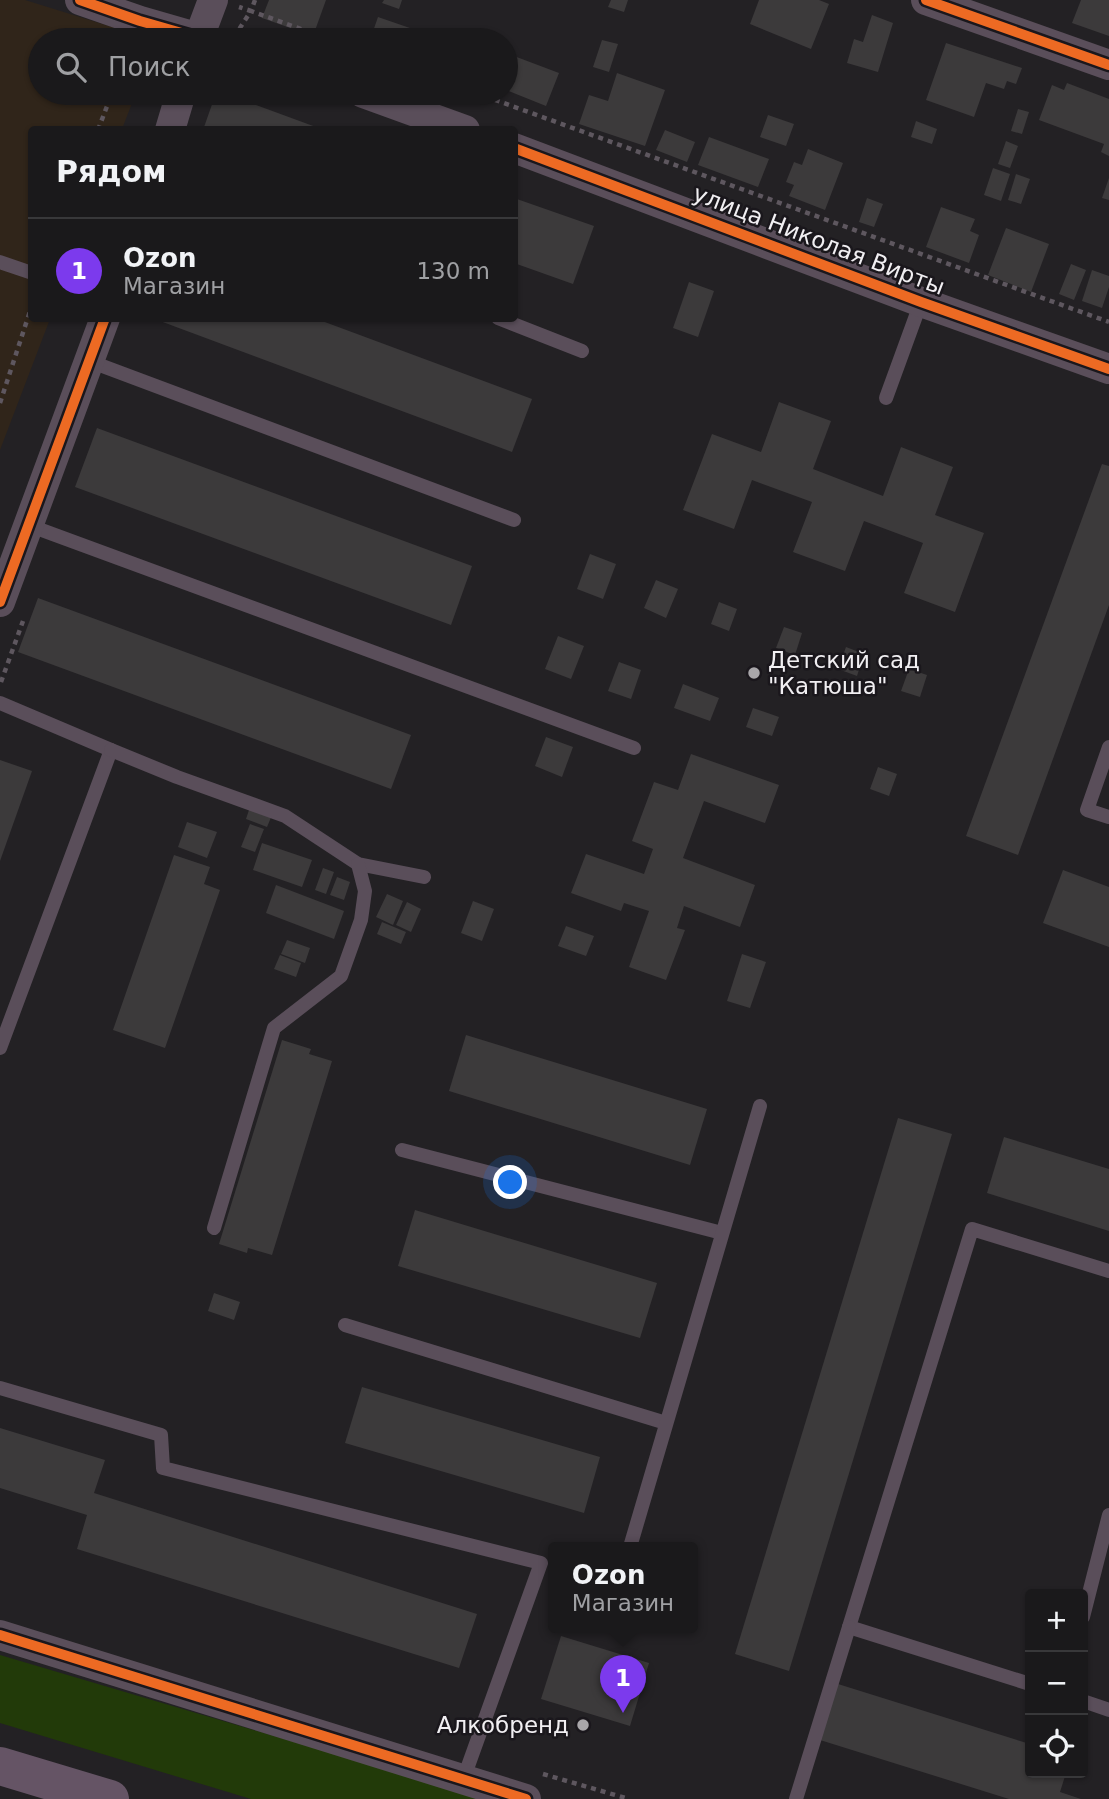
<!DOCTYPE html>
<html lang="ru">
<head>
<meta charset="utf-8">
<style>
  :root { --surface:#1a191b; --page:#232224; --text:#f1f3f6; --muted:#9fa0a3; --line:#38383a; --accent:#7c3aed }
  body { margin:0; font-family:"DejaVu Sans",sans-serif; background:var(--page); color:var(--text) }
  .controls { position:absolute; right:21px; bottom:21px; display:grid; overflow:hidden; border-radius:7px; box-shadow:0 2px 5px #0004 }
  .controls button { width:63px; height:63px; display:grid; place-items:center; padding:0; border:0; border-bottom:2px solid var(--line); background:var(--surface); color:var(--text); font:35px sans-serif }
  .you { position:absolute; left:511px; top:1183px; width:24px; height:24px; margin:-18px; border:5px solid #fff; border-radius:50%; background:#1a73e8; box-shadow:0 0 0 10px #1a73e833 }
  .badge { display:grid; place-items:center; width:46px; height:46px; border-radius:50%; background:var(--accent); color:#fff; font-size:23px; font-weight:700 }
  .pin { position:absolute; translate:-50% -58px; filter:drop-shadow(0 2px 4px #0008) }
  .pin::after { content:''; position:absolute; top:37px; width:24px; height:21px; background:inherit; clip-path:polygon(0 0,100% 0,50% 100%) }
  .popup { position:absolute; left:548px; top:1542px; width:150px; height:91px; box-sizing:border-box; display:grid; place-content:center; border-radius:7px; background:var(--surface); filter:drop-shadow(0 2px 5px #0005); font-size:23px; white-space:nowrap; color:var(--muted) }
  .popup b { font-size:26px; color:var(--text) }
  .popup::after { content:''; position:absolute; left:50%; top:100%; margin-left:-14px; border:14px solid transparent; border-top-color:var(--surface) }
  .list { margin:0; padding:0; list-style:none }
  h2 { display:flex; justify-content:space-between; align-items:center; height:91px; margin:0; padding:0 28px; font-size:30px }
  h2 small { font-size:23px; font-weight:400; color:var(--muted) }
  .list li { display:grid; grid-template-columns:46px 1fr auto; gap:21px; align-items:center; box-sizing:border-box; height:105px; padding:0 28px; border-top:2px solid var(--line) }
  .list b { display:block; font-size:26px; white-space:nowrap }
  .list p { margin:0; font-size:23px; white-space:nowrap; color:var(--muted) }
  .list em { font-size:23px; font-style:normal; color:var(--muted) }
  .icon { flex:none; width:38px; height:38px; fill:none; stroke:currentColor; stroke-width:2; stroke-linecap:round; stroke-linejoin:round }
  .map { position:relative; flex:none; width:1109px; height:1799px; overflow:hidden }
  .search { position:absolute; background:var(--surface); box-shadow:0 2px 5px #0004; left:28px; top:28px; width:490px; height:77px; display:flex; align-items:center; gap:18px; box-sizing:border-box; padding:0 24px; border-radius:38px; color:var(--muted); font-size:26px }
  .panel { position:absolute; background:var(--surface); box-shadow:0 2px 5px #0004; left:28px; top:126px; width:490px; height:196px; border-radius:7px }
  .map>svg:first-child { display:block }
  .commercial { fill:#30251a }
  .green { fill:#223a09 }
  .building { fill:#3c3a3b }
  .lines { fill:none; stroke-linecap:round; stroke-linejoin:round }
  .path { stroke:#5e575f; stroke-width:4.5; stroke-dasharray:5 5; stroke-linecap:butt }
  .lane { stroke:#5a4e5a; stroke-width:14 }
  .street { stroke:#5a4e5a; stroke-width:30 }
  .primary { stroke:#655465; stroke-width:38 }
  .cycleway-casing { stroke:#1a171c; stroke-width:15 }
  .cycleway { stroke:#ed6a23; stroke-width:10 }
  .poi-dot { fill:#a9a7aa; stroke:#1a171c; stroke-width:2.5 }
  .labels { text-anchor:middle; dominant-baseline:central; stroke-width:5; stroke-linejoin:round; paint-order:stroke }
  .street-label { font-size:23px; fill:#f1eff2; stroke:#1a171c }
  .poi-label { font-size:23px; fill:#f1eff2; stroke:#1a171c; text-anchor:start }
</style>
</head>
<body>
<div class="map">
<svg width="1109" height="1799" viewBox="0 0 1109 1799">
  <rect width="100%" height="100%" fill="#232124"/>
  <path class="commercial" d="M 0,0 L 25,0 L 154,40 L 40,40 L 40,93 L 136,93 L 122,129 L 32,130 L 32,318 L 50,319 L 0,450 Z"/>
  <path class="green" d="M 0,1655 L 487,1799 L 251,1799 L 0,1723 Z"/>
  <g class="building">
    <path d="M 269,0 L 326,0 L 313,36 L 262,18 Z"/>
    <path d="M 384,0 L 402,0 L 399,9 L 382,3 Z"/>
    <path d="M 611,0 L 628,0 L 624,12 L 608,7 Z"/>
    <path d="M 759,0 L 819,0 L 829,4 L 811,49 L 750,24 Z"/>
    <path d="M 1081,0 L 1109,0 L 1109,36 L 1072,23 Z"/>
    <path d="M 872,15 L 893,23 L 878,72 L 847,63 L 854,39 L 863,42 Z"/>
    <path d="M 378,17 L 433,36 L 431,40 L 370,40 Z"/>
    <path d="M 602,40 L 618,44 L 609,72 L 593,67 Z"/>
    <path d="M 946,43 L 1022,68 L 1016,84 L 1007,81 L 1004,89 L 986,83 L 974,117 L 926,100 Z"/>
    <path d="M 506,53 L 559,73 L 546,106 L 506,90 Z"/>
    <path d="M 617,73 L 665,90 L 645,146 L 579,124 L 589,95 L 608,101 Z"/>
    <path d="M 1067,83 L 1109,99 L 1109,156 L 1101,152 L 1104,144 L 1039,120 L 1052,85 L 1064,90 Z"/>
    <path d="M 216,93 L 223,93 L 324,130 L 203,130 Z"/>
    <path d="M 1018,109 L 1029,112 L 1022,134 L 1011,131 Z"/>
    <path d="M 768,115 L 794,124 L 786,146 L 760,137 Z"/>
    <path d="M 916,121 L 937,129 L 932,144 L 911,137 Z"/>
    <path d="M 665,130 L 695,142 L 687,162 L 656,150 Z"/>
    <path d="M 709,137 L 769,159 L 758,187 L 698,165 Z"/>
    <path d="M 1006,141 L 1018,146 L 1010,168 L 998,164 Z"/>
    <path d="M 808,149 L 843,163 L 825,210 L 789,196 L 794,185 L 786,182 L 794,162 L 802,165 Z"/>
    <path d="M 993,168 L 1010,174 L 1001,201 L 984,195 Z"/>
    <path d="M 1016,174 L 1030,179 L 1021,204 L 1008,200 Z"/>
    <path d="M 1109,178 L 1109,200 L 1102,198 Z"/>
    <path d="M 514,198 L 594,226 L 573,284 L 514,263 Z"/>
    <path d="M 867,198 L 883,204 L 874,227 L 859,222 Z"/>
    <path d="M 941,207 L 975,219 L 970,231 L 979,235 L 969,263 L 926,247 Z"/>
    <path d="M 1006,228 L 1049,244 L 1031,292 L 988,275 Z"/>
    <path d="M 1071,264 L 1086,270 L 1074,300 L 1059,294 Z"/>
    <path d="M 1092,270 L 1109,276 L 1109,287 L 1102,308 L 1082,301 Z"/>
    <path d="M 689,282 L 714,291 L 698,337 L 673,328 Z"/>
    <path d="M 152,318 L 314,318 L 532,399 L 512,452 Z"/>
    <path d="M 779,402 L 831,421 L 813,469 L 883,496 L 901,447 L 953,467 L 935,515 L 984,533 L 955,612 L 904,593 L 923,543 L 864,521 L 845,571 L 793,552 L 812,502 L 752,480 L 734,529 L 683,510 L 712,434 L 761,452 Z"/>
    <path d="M 97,428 L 472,566 L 451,625 L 75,487 Z"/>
    <path d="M 1102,464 L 1109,466 L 1109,605 L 1018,855 L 966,836 Z"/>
    <path d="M 590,554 L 616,564 L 603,599 L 577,589 Z"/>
    <path d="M 656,580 L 678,589 L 666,618 L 644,608 Z"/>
    <path d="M 38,598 L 411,735 L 391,789 L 18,652 Z"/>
    <path d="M 719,602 L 737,609 L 729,631 L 711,624 Z"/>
    <path d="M 784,627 L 802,633 L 795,655 L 776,648 Z"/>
    <path d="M 558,636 L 584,646 L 571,679 L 545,669 Z"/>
    <path d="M 846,647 L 864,654 L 857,676 L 838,669 Z"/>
    <path d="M 619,662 L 641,670 L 631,699 L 608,691 Z"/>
    <path d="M 909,669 L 927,675 L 920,697 L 901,691 Z"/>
    <path d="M 683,684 L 719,698 L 710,721 L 674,708 Z"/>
    <path d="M 753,708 L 779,717 L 772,736 L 746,727 Z"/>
    <path d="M 546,737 L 573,747 L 562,777 L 535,766 Z"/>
    <path d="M 691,754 L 779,785 L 765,823 L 704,801 L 683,858 L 755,885 L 740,927 L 684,906 L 677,928 L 685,930 L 666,980 L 629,967 L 649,911 L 624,903 L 621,911 L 571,893 L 586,854 L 644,874 L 653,849 L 632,841 L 654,782 L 678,790 Z"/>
    <path d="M 0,760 L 32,771 L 0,861 Z"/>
    <path d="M 878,767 L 897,774 L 889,796 L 870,789 Z"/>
    <path d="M 250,807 L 272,815 L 267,827 L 246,819 Z"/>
    <path d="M 187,822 L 217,832 L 207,858 L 178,847 Z"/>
    <path d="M 250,824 L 264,829 L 255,852 L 241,847 Z"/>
    <path d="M 262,843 L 312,860 L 302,887 L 253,870 Z"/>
    <path d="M 174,855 L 210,867 L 204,884 L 220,890 L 165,1048 L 113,1030 Z"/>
    <path d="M 323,868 L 334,872 L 326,894 L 315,890 Z"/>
    <path d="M 1063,870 L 1109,887 L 1109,947 L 1043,923 Z"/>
    <path d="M 337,877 L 350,882 L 344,900 L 330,895 Z"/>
    <path d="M 276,885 L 344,911 L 334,939 L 266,913 Z"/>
    <path d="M 387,894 L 403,901 L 393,925 L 376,917 Z"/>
    <path d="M 473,901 L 494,909 L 482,941 L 461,933 Z"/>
    <path d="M 407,902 L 421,909 L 411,932 L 396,925 Z"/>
    <path d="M 382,922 L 406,932 L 401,944 L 377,934 Z"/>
    <path d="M 566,926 L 594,936 L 586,956 L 558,946 Z"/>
    <path d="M 287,940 L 310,948 L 305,963 L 281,954 Z"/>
    <path d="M 742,954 L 766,962 L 750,1008 L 727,1001 Z"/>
    <path d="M 280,955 L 301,963 L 296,977 L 274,969 Z"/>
    <path d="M 466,1035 L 707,1109 L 690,1165 L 449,1091 Z"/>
    <path d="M 282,1040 L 311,1049 L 309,1054 L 332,1061 L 272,1255 L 248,1248 L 247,1253 L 219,1244 Z"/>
    <path d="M 898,1118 L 952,1134 L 789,1671 L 735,1654 Z"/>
    <path d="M 1004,1137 L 1109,1169 L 1109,1231 L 987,1193 Z"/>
    <path d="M 415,1210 L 657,1283 L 640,1338 L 398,1266 Z"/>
    <path d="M 214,1293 L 240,1302 L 234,1320 L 208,1311 Z"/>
    <path d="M 362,1387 L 600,1457 L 584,1513 L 345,1443 Z"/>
    <path d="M 0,1428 L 105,1460 L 94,1493 L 477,1614 L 459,1668 L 77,1549 L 87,1515 L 0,1488 Z"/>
    <path d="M 561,1636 L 649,1663 L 630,1726 L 541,1699 Z"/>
    <path d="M 838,1684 L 1030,1744 L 1030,1773 L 1066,1773 L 1060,1792 L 1081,1799 L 1009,1799 L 820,1740 Z"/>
  </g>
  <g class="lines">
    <g class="path">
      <path d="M 255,0 L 251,11 L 331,40"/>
      <path d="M 234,37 L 251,11 L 239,7"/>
      <path d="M 476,93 L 1109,322"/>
      <path d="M 98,130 L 112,93"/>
      <path d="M 0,403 L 32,305"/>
      <path d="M 1,682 L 23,621"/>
      <path d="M 543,1774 L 629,1799"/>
    </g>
    <g class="lane">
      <path d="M 0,262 L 32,273"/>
      <path d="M 498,318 L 582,351"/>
      <path d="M 89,361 L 514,520"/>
      <path d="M 886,398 L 921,302"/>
      <path d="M 28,525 L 634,748"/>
      <path d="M 0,703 L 111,750 L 0,1048"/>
      <path d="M 1109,747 L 1087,810 L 1109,817"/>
      <path d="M 111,750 L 177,777 L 285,816 L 358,864 L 424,877"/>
      <path d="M 402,1150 L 722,1233"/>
      <path d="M 214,1228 L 274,1028 L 341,976 L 361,920 L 365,891 L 358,864"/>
      <path d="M 345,1325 L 666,1423"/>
      <path d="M 0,1388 L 161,1435 L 163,1468 L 541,1563 L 463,1780"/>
      <path d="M 630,1547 L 760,1106"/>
      <path d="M 1083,1617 L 1109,1515"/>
      <path d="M 1030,1684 L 849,1627 L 972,1229 L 1109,1271"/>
      <path d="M 1083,1701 L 1109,1710"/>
      <path d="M 796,1799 L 849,1627"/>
    </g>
    <g class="street">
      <path d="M 80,0 L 140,21 L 206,40"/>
      <path d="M 926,0 L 1109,65"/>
      <path d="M 198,40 L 213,0"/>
      <path d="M 363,93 L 465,130"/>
      <path d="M 170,130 L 181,93"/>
      <path d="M 514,148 L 921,302 L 1109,369"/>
      <path d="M 0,602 L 105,318"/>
      <path d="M 0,1635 L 526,1799"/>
    </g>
    <path class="primary" d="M 0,1766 L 110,1799"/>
    <g class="cycleway-casing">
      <g id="cycleway">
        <path d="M 80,0 L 140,21 L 206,40"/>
        <path d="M 926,0 L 1109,65"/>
        <path d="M 514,148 L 921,302 L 1109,369"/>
        <path d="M 0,602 L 105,318"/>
        <path d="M 0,1635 L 526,1799"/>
      </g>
    </g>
    <use href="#cycleway" class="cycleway"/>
  </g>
  <g class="poi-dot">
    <circle cx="754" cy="673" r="7"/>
    <circle cx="583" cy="1725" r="7"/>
  </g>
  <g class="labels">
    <g class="street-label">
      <text transform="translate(819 240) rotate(21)">улица Николая Вирты</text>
    </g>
    <g class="poi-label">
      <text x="768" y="660">Детский сад<tspan x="768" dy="26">"Катюша"</tspan></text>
      <text x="569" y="1725" text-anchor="end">Алкобренд</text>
    </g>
  </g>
</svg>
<div class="controls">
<button>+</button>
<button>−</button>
<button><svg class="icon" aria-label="locate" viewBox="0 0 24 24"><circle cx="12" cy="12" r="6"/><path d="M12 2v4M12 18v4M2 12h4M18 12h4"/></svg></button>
</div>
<div class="you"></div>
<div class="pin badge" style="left:623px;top:1713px">1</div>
<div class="popup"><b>Ozon</b>Магазин</div>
<div class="search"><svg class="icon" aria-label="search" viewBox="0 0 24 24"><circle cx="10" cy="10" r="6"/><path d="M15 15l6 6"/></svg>Поиск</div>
<section class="panel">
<h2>Рядом<small></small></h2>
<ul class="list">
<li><span class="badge">1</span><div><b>Ozon</b><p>Магазин</p></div><em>130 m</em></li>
</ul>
</section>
</div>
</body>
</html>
